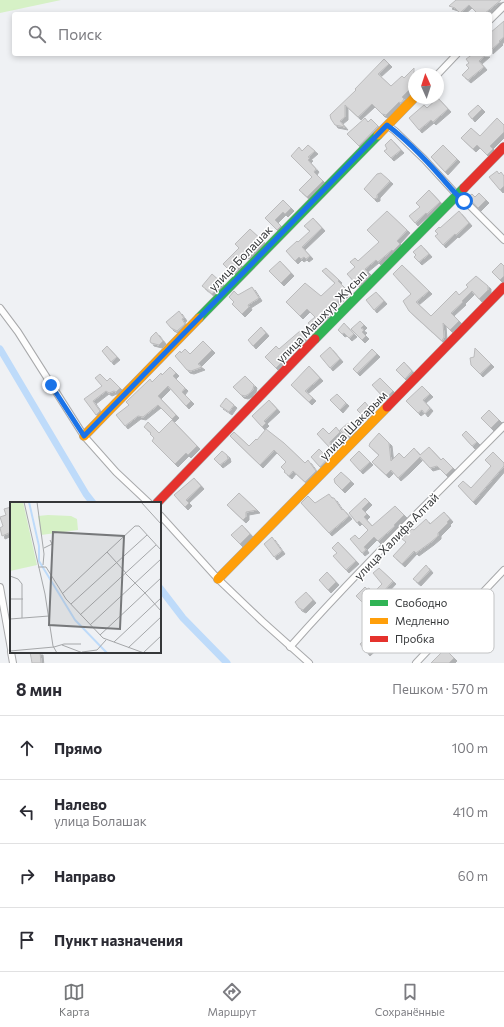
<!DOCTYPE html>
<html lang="ru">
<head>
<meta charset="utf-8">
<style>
  :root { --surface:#fff; --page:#f7f7f7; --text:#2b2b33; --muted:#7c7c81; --line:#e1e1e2; --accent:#76787a }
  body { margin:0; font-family:Commissioner,sans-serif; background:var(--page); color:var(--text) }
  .compass { position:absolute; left:408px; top:68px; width:36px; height:36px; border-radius:50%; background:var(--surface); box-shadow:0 2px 6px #0003; rotate:357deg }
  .stop { position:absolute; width:12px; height:12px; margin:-9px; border:3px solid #1a73e8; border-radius:50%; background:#fff }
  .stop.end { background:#1a73e8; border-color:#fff; box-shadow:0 1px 4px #0008 }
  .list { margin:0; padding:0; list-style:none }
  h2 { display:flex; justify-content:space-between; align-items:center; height:52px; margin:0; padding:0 16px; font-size:17px }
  h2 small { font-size:13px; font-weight:400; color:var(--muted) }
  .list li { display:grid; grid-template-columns:26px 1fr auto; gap:12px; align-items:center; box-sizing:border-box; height:64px; padding:0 16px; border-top:1px solid var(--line) }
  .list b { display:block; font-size:15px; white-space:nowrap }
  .list p { margin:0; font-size:13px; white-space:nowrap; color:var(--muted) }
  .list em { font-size:13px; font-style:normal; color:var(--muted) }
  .icon { flex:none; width:22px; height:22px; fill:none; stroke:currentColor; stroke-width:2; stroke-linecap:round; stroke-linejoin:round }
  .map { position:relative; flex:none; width:504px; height:663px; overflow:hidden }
  .search { position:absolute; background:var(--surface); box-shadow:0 2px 6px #0003; left:12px; right:12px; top:12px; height:44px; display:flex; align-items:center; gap:10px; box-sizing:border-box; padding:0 14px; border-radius:4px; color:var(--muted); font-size:15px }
  .sheet { height:308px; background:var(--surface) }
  nav { display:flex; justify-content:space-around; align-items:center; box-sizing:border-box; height:56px; border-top:1px solid var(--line); background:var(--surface); font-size:11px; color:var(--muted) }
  nav a { display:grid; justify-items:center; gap:2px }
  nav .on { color:var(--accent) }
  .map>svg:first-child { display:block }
  .green { fill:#d6f1c6 }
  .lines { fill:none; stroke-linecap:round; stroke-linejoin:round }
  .canal { stroke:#bedbfa; stroke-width:7 }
  .building { fill:#d7d7d8; stroke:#bbbbbc; filter:url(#shadow) }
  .street-casing { stroke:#a8a9ab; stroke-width:8 }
  .fast-casing { stroke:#a8a9ab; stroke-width:10 }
  .slow-casing { stroke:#a8a9ab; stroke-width:10 }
  .jam-casing { stroke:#a8a9ab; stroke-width:10 }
  .street { stroke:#fdfdfd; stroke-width:6 }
  .fast { stroke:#30b455; stroke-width:9 }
  .slow { stroke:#ff9f0a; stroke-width:9 }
  .jam { stroke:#e5322d; stroke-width:9 }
  .route { stroke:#1a73e8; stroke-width:5 }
  .labels { text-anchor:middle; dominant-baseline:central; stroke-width:3; stroke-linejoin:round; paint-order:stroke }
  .street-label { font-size:12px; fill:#353739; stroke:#fff }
  .inset-river { fill:none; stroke:#bedbfa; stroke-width:2 }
  .inset-road { fill:none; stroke:#a5a7a9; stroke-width:1 }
  .view { fill:#76787a; fill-opacity:0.15; stroke:#76787a; stroke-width:2 }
  .inset-edge { fill:none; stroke:#353739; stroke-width:2 }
  .key { fill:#fff; stroke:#c2c3c4; stroke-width:1 }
  .key-label { font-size:11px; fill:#353739 }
</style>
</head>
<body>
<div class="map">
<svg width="504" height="663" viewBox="0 0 504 663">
  <defs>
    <filter id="shadow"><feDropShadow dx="3" dy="3" stdDeviation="0" flood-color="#0004"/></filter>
  </defs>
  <rect width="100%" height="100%" fill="#eff1f4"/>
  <path class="green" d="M 0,0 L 61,0 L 0,13 Z"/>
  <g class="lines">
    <g class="canal">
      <path d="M 0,349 L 86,494 L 93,503"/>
      <path d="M 160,588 L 183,618 L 227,663"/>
    </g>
  </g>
  <g class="building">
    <path d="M 456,0 L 501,0 L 484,14 L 478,14 L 469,5 L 460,13 L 455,8 L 449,6 Z"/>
    <path d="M 504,21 L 504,37 L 499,41 L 500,42 L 490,51 L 490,33 Z"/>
    <path d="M 473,54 L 487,54 L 479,61 L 484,67 L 468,80 L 462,75 L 469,68 L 466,65 L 469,63 L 466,59 Z"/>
    <path d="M 384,59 L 389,64 L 378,74 L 391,86 L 402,76 L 404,78 L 414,68 L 414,85 L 402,97 L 404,99 L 401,103 L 399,102 L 386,115 L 382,114 L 372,104 L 358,117 L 345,105 L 345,117 L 340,121 L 345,127 L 335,125 L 331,119 L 330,115 L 356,90 L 355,89 Z"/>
    <path d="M 438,98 L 448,109 L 433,122 L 431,120 L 419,130 L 409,118 L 424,105 L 427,108 Z"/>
    <path d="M 478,105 L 482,109 L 472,119 L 468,114 Z"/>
    <path d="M 365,118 L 368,122 L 371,119 L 378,126 L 359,146 L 347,134 Z"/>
    <path d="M 497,118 L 504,125 L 504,132 L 490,146 L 493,149 L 487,155 L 477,145 L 473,149 L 461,138 L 471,128 L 480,136 Z"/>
    <path d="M 391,139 L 401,150 L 391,158 L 384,151 L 387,149 L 385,145 Z"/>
    <path d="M 308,145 L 315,151 L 308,157 L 310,158 L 308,160 L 316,169 L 314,172 L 323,181 L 307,197 L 299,190 L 312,177 L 291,156 L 299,147 L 302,151 Z"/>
    <path d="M 443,145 L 457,159 L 445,172 L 431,157 Z"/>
    <path d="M 497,171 L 499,174 L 501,172 L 504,176 L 504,186 L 500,190 L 489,177 Z"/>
    <path d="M 381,173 L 390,181 L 377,195 L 377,198 L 374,199 L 364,189 L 377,174 Z"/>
    <path d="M 429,190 L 440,202 L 427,214 L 426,213 L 415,223 L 409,216 L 420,207 L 416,203 Z"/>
    <path d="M 479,193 L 486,200 L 478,208 L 468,197 L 472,194 L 475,197 Z"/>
    <path d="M 283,200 L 291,208 L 285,214 L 283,212 L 275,220 L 281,226 L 277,230 L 265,218 Z"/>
    <path d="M 387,211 L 407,230 L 397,241 L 400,244 L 393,251 L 392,250 L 378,262 L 376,260 L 365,269 L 368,272 L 362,278 L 364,280 L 357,285 L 347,274 L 355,267 L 350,262 L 355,258 L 358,261 L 379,242 L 367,230 Z"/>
    <path d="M 459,211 L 469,223 L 456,235 L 455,234 L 443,245 L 435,236 L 438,234 L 435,231 L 439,227 L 440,228 Z"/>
    <path d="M 313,218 L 322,228 L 302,247 L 310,256 L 306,259 L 304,257 L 301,259 L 299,257 L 295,261 L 286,251 L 297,241 L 298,242 L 310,231 L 304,226 Z"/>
    <path d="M 250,229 L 264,242 L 251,255 L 233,257 L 241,265 L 232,273 L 223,264 L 239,248 L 235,244 Z"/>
    <path d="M 421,245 L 429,254 L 419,262 L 414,257 L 416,255 L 413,252 Z"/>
    <path d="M 280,261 L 291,273 L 281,283 L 269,271 Z"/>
    <path d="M 501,263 L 504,266 L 504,276 L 500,280 L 492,272 Z"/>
    <path d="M 402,265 L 429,291 L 416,302 L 431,316 L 456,291 L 459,295 L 468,287 L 466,285 L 476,276 L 488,286 L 488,290 L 479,299 L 472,291 L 462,301 L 463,302 L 451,313 L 459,321 L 450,330 L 443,323 L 444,337 L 442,341 L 409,311 L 403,301 L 411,294 L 393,274 Z"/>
    <path d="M 326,268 L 339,280 L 338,281 L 348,291 L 329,309 L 331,310 L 317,324 L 319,327 L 315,331 L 308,323 L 315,317 L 307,309 L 300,316 L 286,302 L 305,283 L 321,296 L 335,283 L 322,271 Z"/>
    <path d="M 212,274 L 222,283 L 212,294 L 202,286 Z"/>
    <path d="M 252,287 L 259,298 L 248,305 L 249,307 L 242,314 L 232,304 L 234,302 L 229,297 L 234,291 L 238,295 Z"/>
    <path d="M 376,292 L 384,301 L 374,310 L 366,300 Z"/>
    <path d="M 179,311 L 184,318 L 182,319 L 185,324 L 177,331 L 171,328 L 166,322 Z"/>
    <path d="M 360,321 L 364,325 L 361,328 L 364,330 L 362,332 L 366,336 L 362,340 L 351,329 Z"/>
    <path d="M 344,323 L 354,334 L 349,338 L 344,333 L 342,334 L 338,330 Z"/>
    <path d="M 261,327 L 266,333 L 253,346 L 248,340 Z"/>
    <path d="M 300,331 L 306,338 L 295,348 L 293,346 L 284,356 L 286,358 L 276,368 L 265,357 L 276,346 L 279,349 Z"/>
    <path d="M 156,332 L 163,341 L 159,345 L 151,343 L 150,341 L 151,337 Z"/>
    <path d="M 203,341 L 212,350 L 198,364 L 202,367 L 191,371 L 187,370 L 175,356 L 180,351 L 181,353 L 185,349 L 190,354 Z"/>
    <path d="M 107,346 L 117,357 L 111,362 L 102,351 Z"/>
    <path d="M 330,347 L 340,359 L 330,368 L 320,356 Z"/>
    <path d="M 475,348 L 491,364 L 480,374 L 471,365 L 470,358 L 474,357 Z"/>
    <path d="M 372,349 L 377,354 L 357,373 L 353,369 Z"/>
    <path d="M 404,362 L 412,371 L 405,379 L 396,370 Z"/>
    <path d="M 309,366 L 320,378 L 305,391 L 313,398 L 309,402 L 291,385 Z"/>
    <path d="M 170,367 L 176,373 L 173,376 L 185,388 L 182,392 L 191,401 L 186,406 L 168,386 L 158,396 L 176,415 L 172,419 L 158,405 L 143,417 L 138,416 L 125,426 L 116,415 L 129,405 L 126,402 L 150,379 L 152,382 L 161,373 L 162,375 Z"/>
    <path d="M 100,374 L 107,381 L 110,378 L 120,388 L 116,392 L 114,391 L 109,393 L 106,391 L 93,401 L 100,411 L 96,415 L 84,399 L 102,386 L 95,378 Z"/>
    <path d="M 245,376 L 254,385 L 253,389 L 249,394 L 245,396 L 241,395 L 233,387 Z"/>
    <path d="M 380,378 L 393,391 L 385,399 L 372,385 Z"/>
    <path d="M 422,386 L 430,394 L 423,400 L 430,408 L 425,414 L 422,410 L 418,413 L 406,401 Z"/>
    <path d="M 337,394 L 346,403 L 340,410 L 330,400 Z"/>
    <path d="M 226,398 L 234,405 L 229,412 L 220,406 Z"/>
    <path d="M 269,400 L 277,409 L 264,421 L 266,423 L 262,427 L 252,416 Z"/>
    <path d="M 365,402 L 373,412 L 366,419 L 357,410 Z"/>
    <path d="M 489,410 L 499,420 L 491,428 L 481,418 Z"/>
    <path d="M 172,420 L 197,446 L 188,455 L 186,453 L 175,464 L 152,441 L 154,438 L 150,434 L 151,433 L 144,427 L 148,422 L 159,433 Z"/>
    <path d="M 348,423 L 354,430 L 347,437 L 340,430 Z"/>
    <path d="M 336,427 L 340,432 L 330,442 L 331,449 L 317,434 L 323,428 L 329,434 Z"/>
    <path d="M 266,429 L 284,443 L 305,463 L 308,460 L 316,471 L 305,482 L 293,471 L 289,476 L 284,472 L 285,471 L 281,467 L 286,462 L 274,450 L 260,465 L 230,436 L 234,432 L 249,446 L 256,439 L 257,440 Z"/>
    <path d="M 466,431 L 477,442 L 472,446 L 462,435 Z"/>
    <path d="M 379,433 L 389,443 L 391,461 L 399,453 L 404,458 L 414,448 L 420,455 L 429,447 L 441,460 L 443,458 L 453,468 L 446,475 L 437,466 L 430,468 L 420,457 L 407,470 L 398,478 L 391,470 L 386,475 L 372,462 L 379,455 L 369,446 L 370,443 Z"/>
    <path d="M 319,449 L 328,458 L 320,467 L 311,457 Z"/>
    <path d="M 222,451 L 227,455 L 228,459 L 220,465 L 214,459 Z"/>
    <path d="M 359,451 L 370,462 L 360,471 L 350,460 Z"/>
    <path d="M 493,452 L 504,463 L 504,466 L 473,502 L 458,486 L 463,481 L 471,488 L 491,466 L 485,460 Z"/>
    <path d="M 341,472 L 351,481 L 342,490 L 335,483 L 334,479 Z"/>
    <path d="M 194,478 L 201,486 L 186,500 L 189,503 L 185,507 L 174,495 Z"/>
    <path d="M 239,493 L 257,510 L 246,512 L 246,517 L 243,520 L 227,505 Z"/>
    <path d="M 329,494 L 332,498 L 334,498 L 342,510 L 343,509 L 349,516 L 329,533 L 301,503 L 308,496 L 315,503 Z"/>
    <path d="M 365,498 L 369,502 L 362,509 L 367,514 L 364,517 L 372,526 L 395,506 L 404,515 L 394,525 L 395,526 L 378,541 L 374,537 L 364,547 L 366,550 L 362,553 L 350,539 L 355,535 L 359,539 L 368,530 L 359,521 L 357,523 L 349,513 Z"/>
    <path d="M 11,507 L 11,532 L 2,536 L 0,528 L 3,526 L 0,517 L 6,515 L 4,509 Z"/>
    <path d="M 444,512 L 450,519 L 447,522 L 448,523 L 438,533 L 438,536 L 431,542 L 416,553 L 414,551 L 402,564 L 393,556 L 406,542 L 402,539 L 412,529 L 414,530 L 426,519 L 430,524 Z"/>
    <path d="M 242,525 L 250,534 L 240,544 L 231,535 Z"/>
    <path d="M 272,537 L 282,551 L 274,557 L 264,544 Z"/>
    <path d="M 338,542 L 356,561 L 346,570 L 333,556 L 337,553 L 332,548 Z"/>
    <path d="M 426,565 L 430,570 L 418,583 L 413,579 Z"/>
    <path d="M 379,568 L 393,581 L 381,594 L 380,593 L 377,595 L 374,592 L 382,584 L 373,573 Z"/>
    <path d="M 327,572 L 336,582 L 328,590 L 319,580 Z"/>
    <path d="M 365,587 L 367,589 L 369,588 L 375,595 L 365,605 L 356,596 Z"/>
    <path d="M 306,592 L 313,600 L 303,610 L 299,608 L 295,602 Z"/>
    <path d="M 371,634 L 379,642 L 367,653 L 360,644 Z"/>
    <path d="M 445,649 L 454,658 L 449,663 L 431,663 Z"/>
    <path d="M 30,652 L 40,652 L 41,663 L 32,663 Z"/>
  </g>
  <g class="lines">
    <g class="street-casing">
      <g id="street">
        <path d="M 490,20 L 504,6"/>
        <path d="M 438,74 L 457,54"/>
        <path d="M 387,125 L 395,131 L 424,159 L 457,195 L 465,201 L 504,240"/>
        <path d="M 0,308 L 18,332 L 84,436 L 116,472 L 149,503"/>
        <path d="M 160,515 L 218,579 L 262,621 L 309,663"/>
        <path d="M 0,587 L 11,649"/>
        <path d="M 290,647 C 358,570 432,499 504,426"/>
        <path d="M 11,652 L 13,663"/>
        <path d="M 416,663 L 504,570"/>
      </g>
    </g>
    <g class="fast-casing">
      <g id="fast">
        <path d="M 199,318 L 378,135"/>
        <path d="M 315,339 L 464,188"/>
      </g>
    </g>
    <g class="slow-casing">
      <g id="slow">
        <path d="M 378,135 L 414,98"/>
        <path d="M 84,436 L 199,318"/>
        <path d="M 218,579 L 387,407"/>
      </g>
    </g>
    <g class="jam-casing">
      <g id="jam">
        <path d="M 464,188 L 504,147"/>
        <path d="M 387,407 L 504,287"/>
        <path d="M 157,503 L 315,339"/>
      </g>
    </g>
    <use href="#street" class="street"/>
    <use href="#fast" class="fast"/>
    <use href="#slow" class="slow"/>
    <use href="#jam" class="jam"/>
  </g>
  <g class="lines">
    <path class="route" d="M 51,385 L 84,436 L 387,125 C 407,140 425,159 441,177 C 449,186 455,194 464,201"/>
  </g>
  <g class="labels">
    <g class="street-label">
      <text transform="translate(240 258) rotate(-46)">улица Болашак</text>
      <text transform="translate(321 316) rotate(-46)">улица Машхур Жусып</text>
      <text transform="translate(353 425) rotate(-46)">улица Шакарым</text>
      <text transform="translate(396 536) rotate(-46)">улица Халифа Алтай</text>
    </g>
  </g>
  <g transform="translate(10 502)">
    <rect width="151" height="151" fill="#eff1f4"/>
    <path d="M 0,0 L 13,0 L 27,63 L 0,69 ZM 38,13 L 61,14 L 67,17 L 68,28 L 31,33 L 28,14 Z" fill="#d6f1c6"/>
    <path class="inset-river" d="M 19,0 L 29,44 L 29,59 L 65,118 L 97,151"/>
    <path class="inset-road" d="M 14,0 L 35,92 L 43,144 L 47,151M 27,0 L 34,52 L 33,63M 131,0 L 151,22M 34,46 L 42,42 L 40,38M 97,50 L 116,71M 28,65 L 36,65 L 56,97 L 93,136 L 134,151M 115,71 L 135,91M 0,74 L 8,77 L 12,82 L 12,116M 135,91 L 151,109M 52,92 L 125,24 L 129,24 L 151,48M 0,97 L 13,97M 61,102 L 137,33M 70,113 L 146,43M 0,117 L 39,114M 80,123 L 151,57M 90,133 L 151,76M 104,140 L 151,96M 0,142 L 0,117M 52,143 L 73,151M 118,146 L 151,115M 0,149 L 44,145 L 54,142 L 71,142M 72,150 L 87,148 L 96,138M 133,151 L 151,134"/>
    <path class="view" d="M 43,30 L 114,34 L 110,127 L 39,123 Z"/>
    <rect width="151" height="151" class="inset-edge"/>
  </g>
  <rect x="362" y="589" width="132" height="64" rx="6" class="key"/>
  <rect x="370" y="600" width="18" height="6" fill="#30b455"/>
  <rect x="370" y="618" width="18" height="6" fill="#ff9f0a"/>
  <rect x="370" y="636" width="18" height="6" fill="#e5322d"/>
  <g class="key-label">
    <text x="395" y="607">Свободно</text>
    <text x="395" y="625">Медленно</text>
    <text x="395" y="643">Пробка</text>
  </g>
</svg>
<svg class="compass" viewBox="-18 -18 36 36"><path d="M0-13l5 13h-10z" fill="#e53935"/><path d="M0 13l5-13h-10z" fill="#7c7c81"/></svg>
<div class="stop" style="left:464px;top:201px"></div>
<div class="stop end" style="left:51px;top:385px"></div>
<div class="search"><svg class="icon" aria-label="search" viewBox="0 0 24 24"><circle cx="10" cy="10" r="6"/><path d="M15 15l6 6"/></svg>Поиск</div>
</div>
<section class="sheet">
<h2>8 мин<small>Пешком · 570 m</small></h2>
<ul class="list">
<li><svg class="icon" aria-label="ahead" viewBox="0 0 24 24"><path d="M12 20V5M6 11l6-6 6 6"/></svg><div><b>Прямо</b></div><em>100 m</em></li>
<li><svg class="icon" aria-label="left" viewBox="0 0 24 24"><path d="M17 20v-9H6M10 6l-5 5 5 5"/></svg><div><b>Налево</b><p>улица Болашак</p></div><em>410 m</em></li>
<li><svg class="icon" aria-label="right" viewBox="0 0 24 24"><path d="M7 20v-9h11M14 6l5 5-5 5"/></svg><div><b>Направо</b></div><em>60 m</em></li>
<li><svg class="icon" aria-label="arrive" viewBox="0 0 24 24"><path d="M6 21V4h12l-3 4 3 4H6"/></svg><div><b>Пункт назначения</b></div></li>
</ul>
</section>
<nav>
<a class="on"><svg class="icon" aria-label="map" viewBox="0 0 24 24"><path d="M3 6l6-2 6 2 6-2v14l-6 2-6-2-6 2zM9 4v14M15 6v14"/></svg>Карта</a>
<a><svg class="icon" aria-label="directions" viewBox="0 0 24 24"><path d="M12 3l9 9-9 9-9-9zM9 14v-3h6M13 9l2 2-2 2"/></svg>Маршрут</a>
<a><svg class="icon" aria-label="saved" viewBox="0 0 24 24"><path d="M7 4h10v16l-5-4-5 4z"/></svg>Сохранённые</a>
</nav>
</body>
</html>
